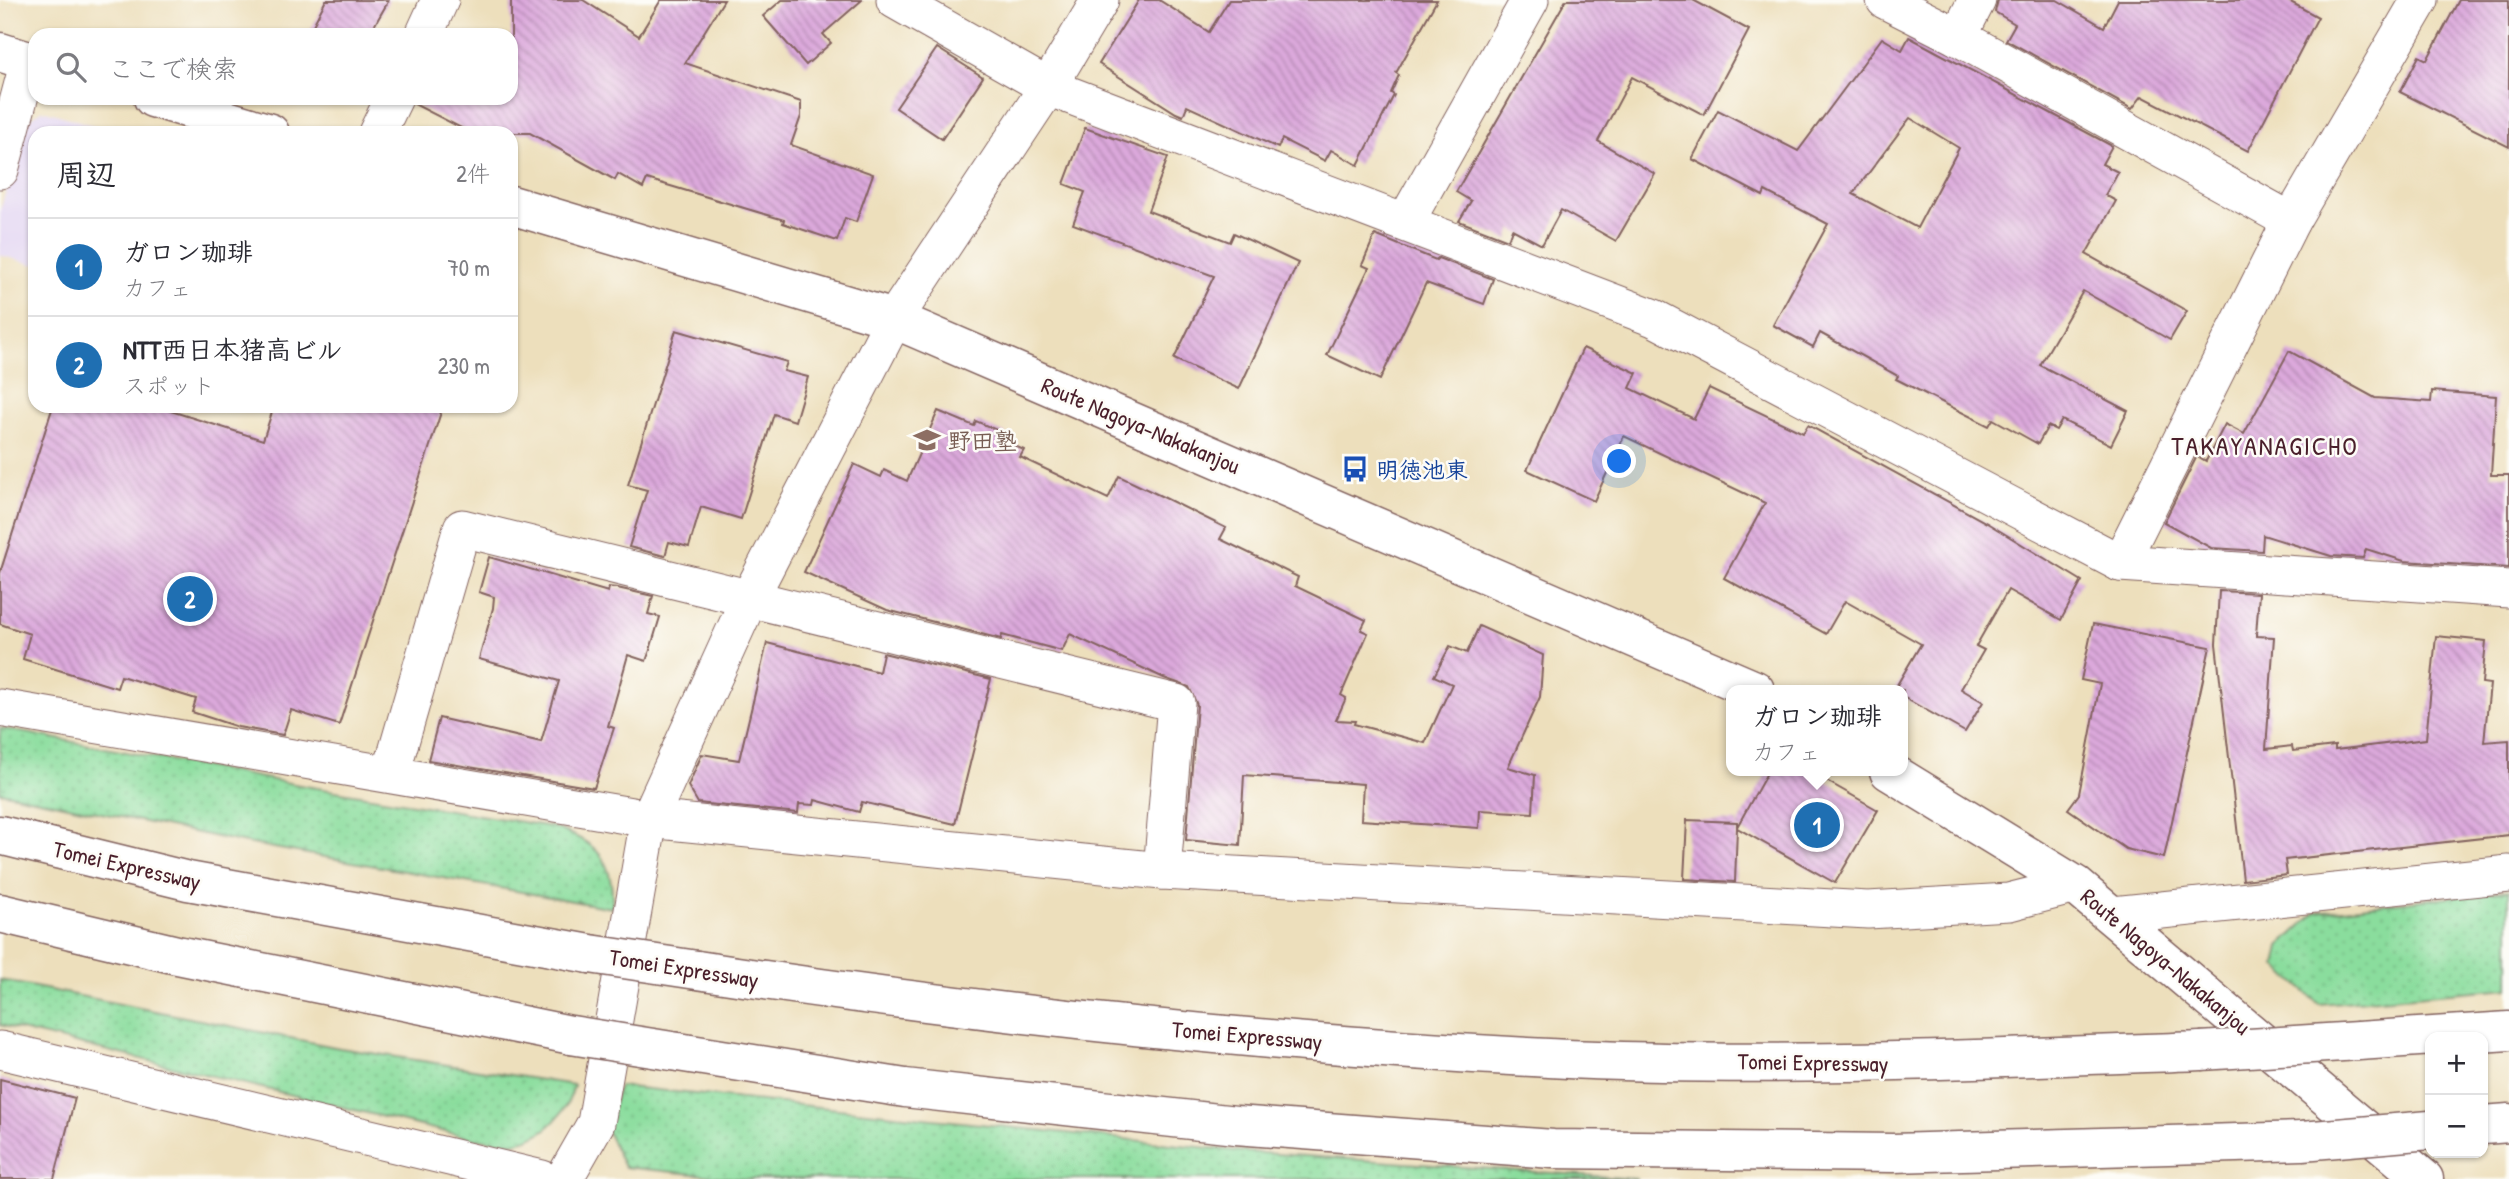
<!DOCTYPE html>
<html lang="ja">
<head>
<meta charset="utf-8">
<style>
  :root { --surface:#fff; --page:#f7f7f7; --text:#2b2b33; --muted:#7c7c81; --line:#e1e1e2; --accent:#1f6fb2 }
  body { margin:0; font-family:"Patrick Hand","Klee One",sans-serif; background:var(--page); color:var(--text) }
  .controls { position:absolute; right:21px; bottom:21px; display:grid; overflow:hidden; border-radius:14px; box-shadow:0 2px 5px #0004 }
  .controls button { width:63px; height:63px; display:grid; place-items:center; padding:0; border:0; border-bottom:2px solid var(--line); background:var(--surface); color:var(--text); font:35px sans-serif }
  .you { position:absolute; left:1620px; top:462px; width:24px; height:24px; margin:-18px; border:5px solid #fff; border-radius:50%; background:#1a73e8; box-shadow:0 0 0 10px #1a73e833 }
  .badge { display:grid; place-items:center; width:46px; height:46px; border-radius:50%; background:var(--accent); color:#fff; font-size:23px; font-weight:700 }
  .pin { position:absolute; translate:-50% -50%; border:4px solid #fff; box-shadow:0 2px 7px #0006 }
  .popup { position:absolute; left:1726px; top:685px; width:182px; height:91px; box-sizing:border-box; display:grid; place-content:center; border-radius:14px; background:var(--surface); filter:drop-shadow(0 2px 5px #0005); font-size:23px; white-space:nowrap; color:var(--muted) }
  .popup b { font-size:26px; color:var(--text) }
  .popup::after { content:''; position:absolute; left:50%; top:100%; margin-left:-14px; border:14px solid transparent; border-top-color:var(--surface) }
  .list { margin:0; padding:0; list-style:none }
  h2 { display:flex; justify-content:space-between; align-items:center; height:91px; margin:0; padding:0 28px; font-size:30px }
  h2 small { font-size:23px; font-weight:400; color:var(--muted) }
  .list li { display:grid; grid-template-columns:46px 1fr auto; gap:21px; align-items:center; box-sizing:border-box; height:98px; padding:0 28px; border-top:2px solid var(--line) }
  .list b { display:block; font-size:26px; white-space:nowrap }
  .list p { margin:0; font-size:23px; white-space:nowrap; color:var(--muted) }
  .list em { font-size:23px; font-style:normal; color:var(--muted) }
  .icon { flex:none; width:38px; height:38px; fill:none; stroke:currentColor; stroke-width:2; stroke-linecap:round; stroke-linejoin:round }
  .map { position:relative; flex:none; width:2509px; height:1179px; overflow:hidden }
  .search { position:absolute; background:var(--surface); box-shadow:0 2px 5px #0004; left:28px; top:28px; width:490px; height:77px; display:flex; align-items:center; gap:18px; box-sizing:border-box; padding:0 24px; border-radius:21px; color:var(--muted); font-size:26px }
  .panel { position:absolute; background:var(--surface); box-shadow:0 2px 5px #0004; left:28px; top:126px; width:490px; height:287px; border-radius:21px }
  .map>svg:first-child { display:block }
  .built { fill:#e2d4f3 }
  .grass { fill:url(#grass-dots); stroke:#6a7e64; stroke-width:2 }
  .building { fill:url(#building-back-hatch); fill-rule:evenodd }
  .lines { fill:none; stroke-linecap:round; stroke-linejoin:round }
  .minor-casing { stroke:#83625e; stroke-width:39 }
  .primary-casing { stroke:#83625e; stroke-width:41 }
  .motorway-casing { stroke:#83625e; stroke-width:41 }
  .minor { stroke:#fff; stroke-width:37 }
  .primary { stroke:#fff; stroke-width:38 }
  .motorway { stroke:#fff; stroke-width:38 }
  .motorway-bridge-casing { stroke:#83625e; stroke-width:41; stroke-linecap:butt }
  .motorway-bridge { stroke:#fff; stroke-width:38 }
  .labels { text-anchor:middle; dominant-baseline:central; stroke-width:5; stroke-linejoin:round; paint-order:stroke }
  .street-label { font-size:23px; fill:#4a1f2b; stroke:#fdfcf7 }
  .education-label { font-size:23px; font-weight:bold; fill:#785e54; stroke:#fdfcf7; text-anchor:start }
  .transit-label { font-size:23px; font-weight:bold; fill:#164399; stroke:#fdfcf7; text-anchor:start }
  .quarter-label { font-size:26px; letter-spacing:2px; fill:#4a1f2b; stroke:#fdfcf7 }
</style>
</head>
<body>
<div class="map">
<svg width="2509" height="1179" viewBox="0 0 2509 1179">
  <defs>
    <pattern id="grass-dots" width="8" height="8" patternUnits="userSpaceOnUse" patternTransform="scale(1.75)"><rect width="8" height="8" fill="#8add9d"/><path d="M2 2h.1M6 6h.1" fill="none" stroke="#79bd87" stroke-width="1.8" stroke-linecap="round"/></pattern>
    <pattern id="building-back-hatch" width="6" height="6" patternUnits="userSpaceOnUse" patternTransform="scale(1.75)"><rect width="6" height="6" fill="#dca9dc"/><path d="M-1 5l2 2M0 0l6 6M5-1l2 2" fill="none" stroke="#b489b3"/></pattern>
  </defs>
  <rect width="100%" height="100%" fill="#fdfcf7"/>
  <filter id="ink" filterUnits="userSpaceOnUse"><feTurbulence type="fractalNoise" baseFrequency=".0143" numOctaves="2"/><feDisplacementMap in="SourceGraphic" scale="14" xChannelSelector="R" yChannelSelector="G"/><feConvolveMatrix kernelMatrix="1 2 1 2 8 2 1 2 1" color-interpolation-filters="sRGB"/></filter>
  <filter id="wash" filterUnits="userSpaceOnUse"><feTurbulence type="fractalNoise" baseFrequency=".00686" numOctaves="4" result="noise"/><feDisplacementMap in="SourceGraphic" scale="28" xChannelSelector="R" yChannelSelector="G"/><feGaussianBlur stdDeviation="1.57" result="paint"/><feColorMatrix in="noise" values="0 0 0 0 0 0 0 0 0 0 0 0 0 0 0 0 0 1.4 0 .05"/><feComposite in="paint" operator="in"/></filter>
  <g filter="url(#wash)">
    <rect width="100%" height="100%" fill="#eddfbc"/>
    <path class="built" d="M 42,110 L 119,133 L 35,133 L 35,265 L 0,255 L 0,210 L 29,120 Z"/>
    <g class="grass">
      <path d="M 0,728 L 305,786 L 552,827 C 598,843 614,858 612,908 L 246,843 L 0,792 Z"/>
      <path d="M 2509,890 L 2509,988 L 2319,1004 L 2276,966 L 2280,946 L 2316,912 Z"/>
      <path d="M 0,980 L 340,1048 L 574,1085 C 568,1112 545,1138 515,1142 C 502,1144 485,1139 471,1138 L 0,1025 Z"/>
      <path d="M 619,1086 L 1247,1152 L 1637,1179 L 743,1179 L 624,1167 L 606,1129 Z"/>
    </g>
    <g id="blocks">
      <g class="building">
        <path d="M 326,0 L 389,0 L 369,35 L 308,35 Z"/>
        <path d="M 511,0 L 583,0 L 639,36 L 661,0 L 724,0 L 685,63 L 801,102 L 801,116 L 791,145 L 873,174 L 856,222 L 845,218 L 837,241 L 783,223 L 784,220 L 647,179 L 643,188 L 618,174 L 615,180 L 530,133 L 471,133 L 414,104 L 415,98 L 511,98 Z"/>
        <path d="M 782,0 L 862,0 L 823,34 L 831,43 L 806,65 L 763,16 Z"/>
        <path d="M 1139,0 L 1159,0 L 1209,32 L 1229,0 L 1437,0 L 1396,73 L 1399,75 L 1391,93 L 1394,95 L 1358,165 L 1331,150 L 1325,161 L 1282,139 L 1278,148 L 1187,106 L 1183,116 L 1176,113 L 1099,64 Z"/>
        <path d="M 1566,0 L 1693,0 L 1749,30 L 1704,115 L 1632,77 L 1598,141 L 1655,174 L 1616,241 L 1561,210 L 1542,245 L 1512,229 L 1508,240 L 1459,221 L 1471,201 L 1456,192 Z"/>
        <path d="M 1998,0 L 2057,0 L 2104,27 L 2118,0 L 2287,0 L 2318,17 L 2248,151 L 2142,96 L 2132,109 L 2006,40 L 2015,24 L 1995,12 Z"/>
        <path d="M 2459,0 L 2509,0 L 2509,147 L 2400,92 L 2419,56 L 2427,60 Z"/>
        <path d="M 1909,37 L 2112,146 L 2102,164 L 2118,172 L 2105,195 L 2116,201 L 2086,254 L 2187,311 L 2170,340 L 2083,291 L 2040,365 L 2128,411 L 2111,445 L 2062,420 L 2056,430 L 2048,426 L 2038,444 L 1993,419 L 1989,426 L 1896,379 L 1898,376 L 1820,333 L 1813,347 L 1773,325 L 1828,224 L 1765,191 L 1763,196 L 1692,159 L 1718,110 L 1798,151 L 1882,38 L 1902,50 ZM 1910,118 L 1959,148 L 1917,228 L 1853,194 Z"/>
        <path d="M 937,48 L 983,77 L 942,139 L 896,108 Z"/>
        <path d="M 1085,128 L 1168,157 L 1148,211 L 1230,242 L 1234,233 L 1298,263 L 1239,389 L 1174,359 L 1214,276 L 1073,224 L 1085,192 L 1064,184 Z"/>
        <path d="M 1375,235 L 1436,260 L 1438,258 L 1493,279 L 1484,304 L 1426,283 L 1380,380 L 1327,355 L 1369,268 L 1362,265 Z"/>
        <path d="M 676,330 L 787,362 L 784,371 L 808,377 L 795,421 L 774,414 L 741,519 L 701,507 L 689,547 L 669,542 L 665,556 L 629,547 L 647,490 L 628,485 Z"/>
        <path d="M 1583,348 L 1637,373 L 1630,388 L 1694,419 L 1709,388 L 1803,433 L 1808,425 L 1987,523 L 2082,581 L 2061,620 L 2008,590 L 1976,646 L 1984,650 L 1961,689 L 1983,702 L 1965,732 L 1903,697 L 1903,690 L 1894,690 L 1921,644 L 1845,601 L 1826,634 L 1724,578 L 1765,503 L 1624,436 L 1594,501 L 1527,470 Z"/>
        <path d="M 2289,351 L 2375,398 L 2431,402 L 2432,391 L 2496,396 L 2491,475 L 2509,475 L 2509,568 L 2404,561 L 2366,549 L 2363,558 L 2331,556 L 2263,535 L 2262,551 L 2211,548 L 2164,522 L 2197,456 L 2206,461 L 2225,424 L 2244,434 Z"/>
        <path d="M 53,406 L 155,406 L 263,440 L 274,406 L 443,406 L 339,725 L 291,710 L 283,735 L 238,727 L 192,712 L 196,699 L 121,676 L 117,688 L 23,659 L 30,634 L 0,624 L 0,573 Z"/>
        <path d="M 938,411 L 974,426 L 976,421 L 1006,434 L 1003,441 L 1024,450 L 1020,457 L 1108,499 L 1119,476 L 1163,497 L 1226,528 L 1220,539 L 1298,577 L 1295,586 L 1366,620 L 1361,630 L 1368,633 L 1341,695 L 1346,698 L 1336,720 L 1355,721 L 1354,724 L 1425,743 L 1452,684 L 1434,676 L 1450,646 L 1467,653 L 1479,626 L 1543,655 L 1540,697 L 1508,767 L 1535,775 L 1533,813 L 1480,810 L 1479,828 L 1361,820 L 1363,784 L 1244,775 L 1240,845 L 1186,840 L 1197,705 L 1189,687 L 1164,678 L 1070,634 L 1062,651 L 1002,635 L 1001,639 L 887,610 L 804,572 L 854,464 L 881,477 L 884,470 L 907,481 Z"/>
        <path d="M 489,557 L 608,592 L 609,587 L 617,588 L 653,596 L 648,614 L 660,617 L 650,650 L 646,661 L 628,655 L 608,726 L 614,728 L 594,788 L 428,760 L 439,718 L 541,742 L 559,681 L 479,659 L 493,608 L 494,597 L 479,592 Z"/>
        <path d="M 2219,591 L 2259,593 L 2256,636 L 2274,637 L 2266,749 L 2292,746 L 2293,751 L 2335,746 L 2335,750 L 2426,739 L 2436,636 L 2486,641 L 2482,683 L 2490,684 L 2484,742 L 2509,740 L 2509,835 L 2285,860 L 2287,875 L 2243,880 L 2216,644 Z"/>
        <path d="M 2093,624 L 2210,647 L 2164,858 L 2126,849 L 2068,809 L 2079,794 L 2100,684 L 2081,680 Z"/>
        <path d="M 767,643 L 879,672 L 883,653 L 991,679 L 955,824 L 862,802 L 859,812 L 815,800 L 814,805 L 799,804 L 798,813 L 698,803 L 688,786 L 702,754 L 739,760 Z"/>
        <path d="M 1768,771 L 1809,771 L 1878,810 L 1835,883 L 1737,828 L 1735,882 L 1684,879 L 1687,820 L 1737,822 L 1737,827 Z"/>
        <path d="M 0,1079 L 75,1098 L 54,1179 L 0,1179 Z"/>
      </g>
    </g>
  </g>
  <g filter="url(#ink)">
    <use href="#blocks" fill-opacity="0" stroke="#83625e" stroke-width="2"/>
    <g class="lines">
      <g class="minor-casing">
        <g id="minor">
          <path d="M 895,0 L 1048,87 L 1654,318 L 2120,563 L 2509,589"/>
          <path d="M 1885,0 L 1958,37 L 2291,221"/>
          <path d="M 424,35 L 440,0"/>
          <path d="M 1958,37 L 1977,0"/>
          <path d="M 377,133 L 394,98"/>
          <path d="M 0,170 L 29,61"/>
          <path d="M 1406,221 L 1530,0"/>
          <path d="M 2120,563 L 2291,221 L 2420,0"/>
          <path d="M 0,708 L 649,819 L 1162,871 L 1868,910 L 2009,902 L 2075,885"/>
          <path d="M 391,773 L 462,528 L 1176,703 L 1162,871"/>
          <path d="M 2113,915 L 2509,874"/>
          <path d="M 0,1050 L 542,1179"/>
          <path d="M 564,1179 L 596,1123 L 649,819 L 750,597 L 894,319 L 1048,87 L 1100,0"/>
        </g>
      </g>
      <g class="primary-casing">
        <g id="primary">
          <path d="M 0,52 L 35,63"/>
          <path d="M 153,98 L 270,133"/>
          <path d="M 511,205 L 894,319 L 1755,690"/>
          <path d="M 1889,771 L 2075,885 L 2424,1179"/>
        </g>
      </g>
      <g class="motorway-casing">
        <g id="motorway">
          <path d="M 0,835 L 188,881 L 590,954"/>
          <path d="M 0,913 L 177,955 L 571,1035"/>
          <path d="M 697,970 C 979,1013 1264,1044 1549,1058 C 1766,1069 1984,1059 2201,1051"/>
          <path d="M 2358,1041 L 2509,1031"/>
          <path d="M 678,1052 L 905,1088 L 1236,1125 L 1553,1149 L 1893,1153 L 2302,1141"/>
          <path d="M 2483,1125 L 2509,1123"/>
        </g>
      </g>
      <use href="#minor" class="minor"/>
      <use href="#primary" class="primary"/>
      <use href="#motorway" class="motorway"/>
      <g class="motorway-bridge-casing">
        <g id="motorway-bridge">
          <path d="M 590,954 L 697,970"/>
          <path d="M 571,1035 L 678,1052"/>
          <path d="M 2201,1051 L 2358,1041"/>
          <path d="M 2302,1141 L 2430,1130"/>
        </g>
      </g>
      <use href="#motorway-bridge" class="motorway-bridge"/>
    </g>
  </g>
  <defs>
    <g id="school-bare" transform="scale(2.1)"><path d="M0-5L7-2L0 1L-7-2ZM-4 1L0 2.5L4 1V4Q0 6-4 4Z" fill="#8d6e63" stroke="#fdfcf7" stroke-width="2.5" paint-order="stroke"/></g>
    <g id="bus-bare" transform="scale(2.1)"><path d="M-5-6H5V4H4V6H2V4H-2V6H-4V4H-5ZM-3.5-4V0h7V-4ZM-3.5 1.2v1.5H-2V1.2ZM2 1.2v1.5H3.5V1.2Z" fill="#1a4fb4" stroke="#fdfcf7" stroke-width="2.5" paint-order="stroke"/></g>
  </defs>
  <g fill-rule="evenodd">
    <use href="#school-bare" x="927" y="440"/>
    <use href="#bus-bare" x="1355" y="469"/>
  </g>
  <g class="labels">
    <g class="street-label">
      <text transform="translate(1141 425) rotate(23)">Route Nagoya-Nakakanjou</text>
      <text transform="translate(127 865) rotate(13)">Tomei Expressway</text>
      <text transform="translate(2166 961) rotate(40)">Route Nagoya-Nakakanjou</text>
      <text transform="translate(684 968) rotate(9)">Tomei Expressway</text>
      <text transform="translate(1247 1035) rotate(5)">Tomei Expressway</text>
      <text transform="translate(1813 1062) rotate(1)">Tomei Expressway</text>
    </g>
    <g class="education-label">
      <text x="948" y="440">野田塾</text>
    </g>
    <g class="transit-label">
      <text x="1376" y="469">明徳池東</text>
    </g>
    <g class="quarter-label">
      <text x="2265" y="445">TAKAYANAGICHO</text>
    </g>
  </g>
</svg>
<div class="controls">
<button>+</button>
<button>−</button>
</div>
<div class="you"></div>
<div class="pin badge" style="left:1817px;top:825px">1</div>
<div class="popup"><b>ガロン珈琲</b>カフェ</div>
<div class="pin badge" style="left:190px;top:599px">2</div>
<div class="search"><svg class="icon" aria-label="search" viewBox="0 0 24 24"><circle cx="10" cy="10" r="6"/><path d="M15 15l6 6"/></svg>ここで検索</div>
<section class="panel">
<h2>周辺<small>2件</small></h2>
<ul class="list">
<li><span class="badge">1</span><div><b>ガロン珈琲</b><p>カフェ</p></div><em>70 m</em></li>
<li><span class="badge">2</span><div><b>NTT西日本猪高ビル</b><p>スポット</p></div><em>230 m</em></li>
</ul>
</section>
</div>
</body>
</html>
